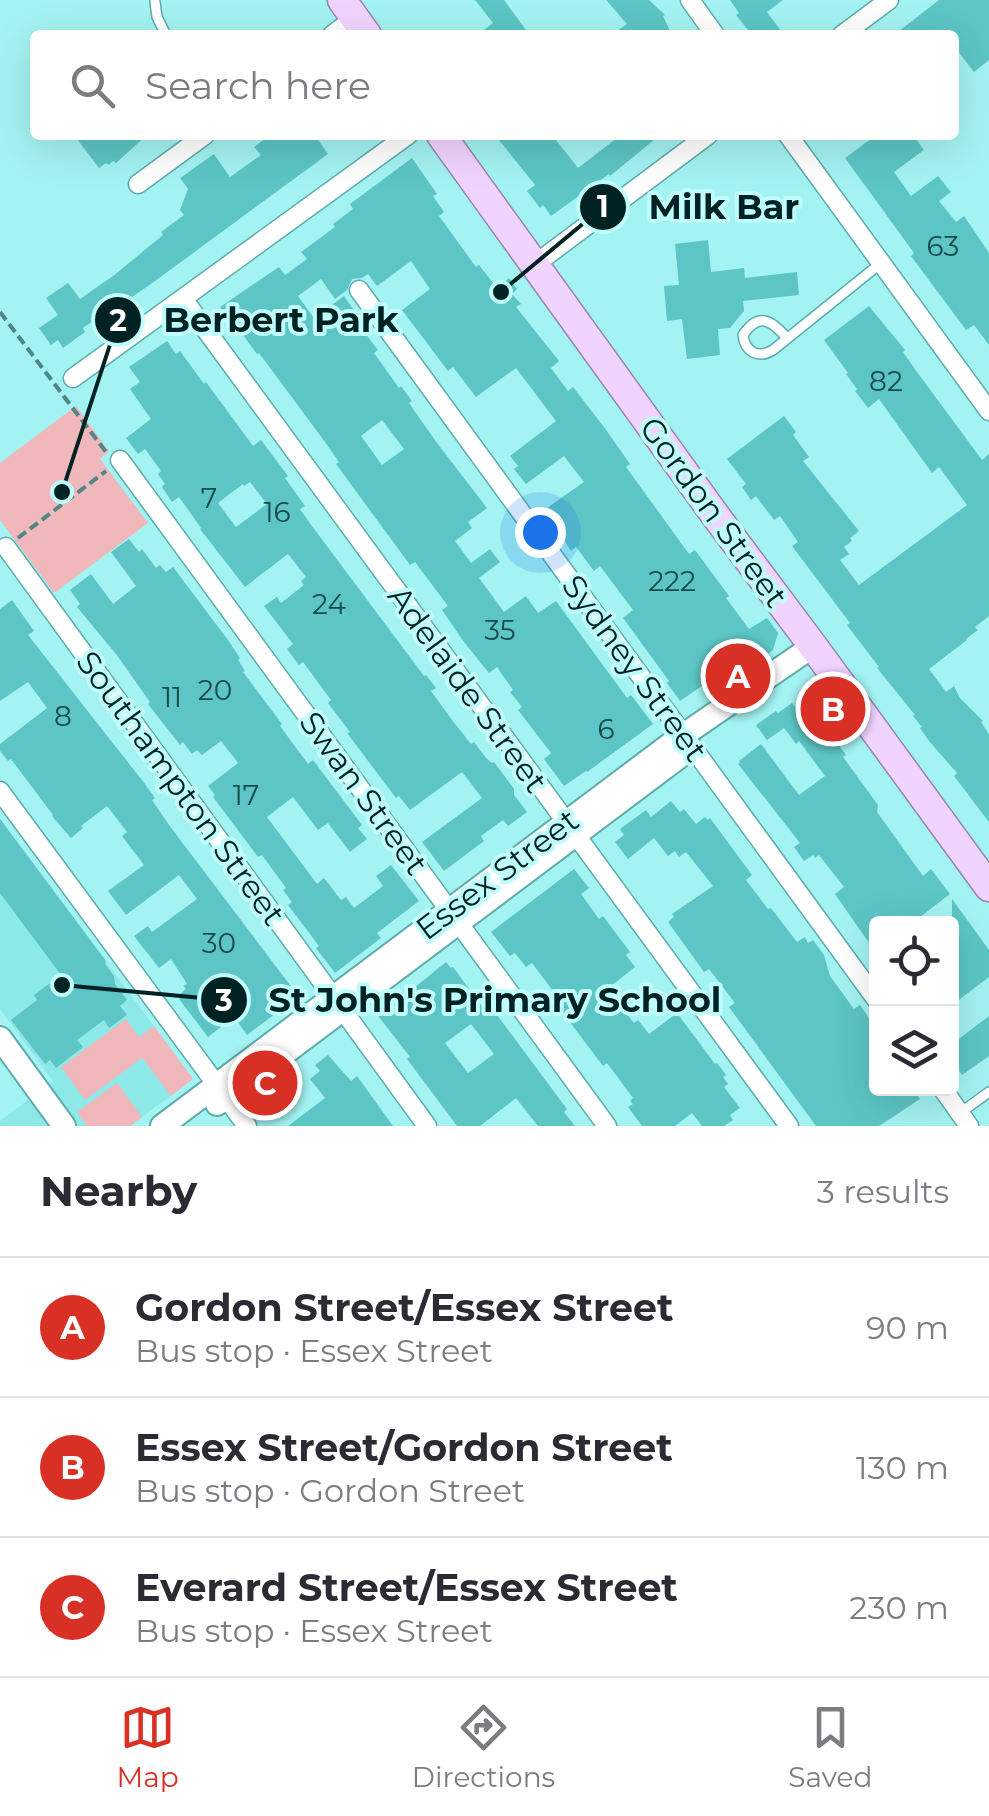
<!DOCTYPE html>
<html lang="en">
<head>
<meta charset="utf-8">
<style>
  :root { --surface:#fff; --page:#f2f2f3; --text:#2b2b33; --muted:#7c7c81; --line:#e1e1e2; --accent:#d93025 }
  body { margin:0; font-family:Montserrat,sans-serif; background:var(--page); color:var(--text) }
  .controls { position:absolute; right:30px; bottom:30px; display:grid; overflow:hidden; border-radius:10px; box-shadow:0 10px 40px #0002 }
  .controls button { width:90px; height:90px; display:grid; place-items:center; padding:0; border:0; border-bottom:2px solid var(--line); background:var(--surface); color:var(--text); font:50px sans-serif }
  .you { position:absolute; left:540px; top:532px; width:35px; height:35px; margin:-25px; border:8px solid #fff; border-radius:50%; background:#1a73e8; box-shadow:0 0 0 15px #1a73e833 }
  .badge { display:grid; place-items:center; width:65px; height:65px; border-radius:50%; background:var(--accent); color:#fff; font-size:32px; font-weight:700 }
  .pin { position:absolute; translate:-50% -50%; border:5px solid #fff; box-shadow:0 2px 10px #0006 }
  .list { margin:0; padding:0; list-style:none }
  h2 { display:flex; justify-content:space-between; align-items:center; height:130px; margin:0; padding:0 40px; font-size:42px }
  h2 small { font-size:32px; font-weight:400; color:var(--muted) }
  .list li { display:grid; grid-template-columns:65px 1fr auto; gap:30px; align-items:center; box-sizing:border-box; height:140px; padding:0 40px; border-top:2px solid var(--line) }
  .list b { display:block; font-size:38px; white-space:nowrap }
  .list p { margin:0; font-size:32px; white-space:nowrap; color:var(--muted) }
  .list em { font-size:32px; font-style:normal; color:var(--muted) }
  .icon { flex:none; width:55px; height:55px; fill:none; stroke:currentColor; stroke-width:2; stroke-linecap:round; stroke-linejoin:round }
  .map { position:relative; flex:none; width:989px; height:1126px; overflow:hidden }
  .search { position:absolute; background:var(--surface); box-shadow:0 10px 40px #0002; left:30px; right:30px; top:30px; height:110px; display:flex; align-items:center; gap:25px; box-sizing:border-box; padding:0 35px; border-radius:10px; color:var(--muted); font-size:38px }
  .sheet { height:550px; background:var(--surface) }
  nav { display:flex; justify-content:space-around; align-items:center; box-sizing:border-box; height:140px; border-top:2px solid var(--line); background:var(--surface); font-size:28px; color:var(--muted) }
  nav a { display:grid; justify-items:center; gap:5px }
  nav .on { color:var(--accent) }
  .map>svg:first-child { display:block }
  .built { fill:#8de9e8 }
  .green { fill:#f0b8bb }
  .building { fill:#5dc5c5; fill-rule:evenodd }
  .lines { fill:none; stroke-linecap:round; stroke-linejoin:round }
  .service-casing { stroke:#5dacac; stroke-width:12 }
  .minor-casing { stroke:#5dacac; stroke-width:21 }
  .tertiary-casing { stroke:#5dacac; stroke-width:26 }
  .primary-casing { stroke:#9783b1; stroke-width:31 }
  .path { stroke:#4f8787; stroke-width:4; stroke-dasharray:10 5; stroke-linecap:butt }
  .service { stroke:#fff; stroke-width:9 }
  .minor { stroke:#fff; stroke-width:18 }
  .tertiary { stroke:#fff; stroke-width:22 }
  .primary { stroke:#f1d4fe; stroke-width:28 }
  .labels { text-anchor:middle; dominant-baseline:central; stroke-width:8; stroke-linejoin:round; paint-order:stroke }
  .number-label { font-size:28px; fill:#174b4b }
  .street-label { font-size:32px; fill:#022; stroke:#bffdfc }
  .leader { fill:none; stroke:#022; stroke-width:4 }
  .callout-dot { fill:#022; stroke:#bffdfc; stroke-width:4 }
  .mark-label { font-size:30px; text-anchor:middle; font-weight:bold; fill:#fff }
  .callout-label { font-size:35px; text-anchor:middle; font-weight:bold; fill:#022; stroke:#bffdfc; stroke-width:8; stroke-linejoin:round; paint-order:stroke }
</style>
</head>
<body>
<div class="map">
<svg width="989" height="1126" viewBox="0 0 989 1126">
  <rect width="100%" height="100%" fill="#a3f3f2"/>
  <path class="built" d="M 0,819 L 193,1079 L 130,1126 L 0,1126 L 0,1121 L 53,1081 L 0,1009 Z"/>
  <g class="green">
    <path d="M 76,406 L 109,451 L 100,459 L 148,523 L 54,593 L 0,520 L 0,463 Z"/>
    <path d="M 126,1019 L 139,1037 L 154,1026 L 193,1079 L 171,1096 L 142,1058 L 85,1100 L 61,1067 Z"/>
    <path d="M 117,1083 L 142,1117 L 130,1126 L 87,1126 L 77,1112 Z"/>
  </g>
  <g class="building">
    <path d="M 475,0 L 504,0 L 526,30 L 519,35 L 477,35 L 493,23 Z"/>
    <path d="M 606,0 L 649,0 L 665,15 L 663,16 L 672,35 L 611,35 L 627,24 Z"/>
    <path d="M 730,0 L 783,0 L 767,12 L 784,35 L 752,35 L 736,15 L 739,13 Z"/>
    <path d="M 939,0 L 989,0 L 989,60 L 974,72 L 954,46 L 954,35 L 894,35 Z"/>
    <path d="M 74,135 L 147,135 L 116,163 L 113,161 L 109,165 L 106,163 L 99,168 Z"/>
    <path d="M 270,135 L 315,135 L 328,154 L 155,281 L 115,309 L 113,307 L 83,328 L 85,332 L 63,348 L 58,340 L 51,345 L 39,328 L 58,315 L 46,298 L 68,283 L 80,299 L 113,276 L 163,235 L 161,232 L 184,215 L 180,210 L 188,189 L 180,178 L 214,154 L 230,177 L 261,155 L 254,147 Z"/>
    <path d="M 495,135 L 552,135 L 578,168 L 621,135 L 660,135 L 610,176 L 609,174 L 551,216 L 543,205 L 540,208 L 527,191 L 535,185 Z"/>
    <path d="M 876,135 L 913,135 L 924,150 L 894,172 L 911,196 L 938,176 L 951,192 L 939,201 L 956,222 L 964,216 L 989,253 L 989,345 L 974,325 L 966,330 L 911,256 L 914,253 L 845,158 Z"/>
    <path d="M 412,158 L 437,194 L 433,196 L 444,212 L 439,216 L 476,267 L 479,265 L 497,288 L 509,278 L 517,289 L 512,294 L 521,304 L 516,307 L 559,361 L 551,368 L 568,391 L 573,387 L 604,427 L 630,464 L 626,467 L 689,554 L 695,550 L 729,596 L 726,598 L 749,629 L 767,618 L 778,633 L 773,650 L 764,657 L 761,652 L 723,681 L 718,675 L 680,701 L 667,683 L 669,681 L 623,618 L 633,610 L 600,566 L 594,571 L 576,547 L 571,551 L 544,510 L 584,482 L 564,456 L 526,484 L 514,469 L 518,466 L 510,456 L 556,421 L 516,368 L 476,397 L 453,367 L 448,371 L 402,310 L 430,289 L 411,261 L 377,286 L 368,274 L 362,278 L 352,279 L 347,290 L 335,299 L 321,279 L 298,296 L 314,318 L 344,296 L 356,313 L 352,316 L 378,350 L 374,353 L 399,388 L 401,386 L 412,401 L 409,403 L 437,443 L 487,508 L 468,522 L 472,528 L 455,541 L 471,563 L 490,549 L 500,562 L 479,578 L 504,612 L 526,596 L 538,613 L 556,601 L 627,698 L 631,695 L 653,724 L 587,772 L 586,771 L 564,786 L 544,759 L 551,753 L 518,710 L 522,707 L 510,692 L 513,690 L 497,667 L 489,673 L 464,642 L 442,610 L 448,606 L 415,562 L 410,565 L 336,464 L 339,462 L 325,442 L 259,353 L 257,354 L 243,335 L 242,336 L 220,307 L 279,267 L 285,275 L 307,259 L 301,252 L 335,227 L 333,224 L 353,209 L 350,204 ZM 382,420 L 404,449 L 382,465 L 361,436 Z"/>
    <path d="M 708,240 L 711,272 L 744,268 L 745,278 L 797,272 L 799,295 L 743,301 L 744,311 L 730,328 L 718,329 L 720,355 L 687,359 L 682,319 L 667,321 L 664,286 L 679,285 L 675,244 Z"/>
    <path d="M 869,306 L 905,350 L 903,352 L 917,372 L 982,460 L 989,454 L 989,616 L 975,627 L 978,630 L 966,639 L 967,640 L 929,669 L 946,692 L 954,686 L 960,698 L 983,721 L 981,722 L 989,734 L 989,822 L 954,776 L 957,773 L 929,741 L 920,728 L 922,727 L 913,716 L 915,715 L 877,668 L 879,667 L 847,625 L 850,623 L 792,546 L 798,542 L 780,516 L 774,520 L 756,496 L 751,500 L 742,487 L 746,484 L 727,459 L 784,416 L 796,432 L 793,435 L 809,457 L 803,461 L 859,531 L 850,538 L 852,541 L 844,547 L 849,554 L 840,560 L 859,585 L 967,505 L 939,467 L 932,473 L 879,399 L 868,408 L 855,391 L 857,389 L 846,374 L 848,373 L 824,340 Z"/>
    <path d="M 167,341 L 176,354 L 180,351 L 204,384 L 206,382 L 253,446 L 261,440 L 288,476 L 285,478 L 305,506 L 300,509 L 309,522 L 424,676 L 426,675 L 436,688 L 431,691 L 452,720 L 471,744 L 474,742 L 486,758 L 492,763 L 494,762 L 514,789 L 514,795 L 527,812 L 508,826 L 503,820 L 481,836 L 484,841 L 444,871 L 422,842 L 482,798 L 479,794 L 462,772 L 410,810 L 399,796 L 396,798 L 347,733 L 350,732 L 328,703 L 331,700 L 303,662 L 299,665 L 287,649 L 293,644 L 264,606 L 277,597 L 281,603 L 304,585 L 301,581 L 306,577 L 288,554 L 245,587 L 200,529 L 201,528 L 179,497 L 172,502 L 162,487 L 165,484 L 158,474 L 161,471 L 145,449 L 138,454 L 126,438 L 151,419 L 130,389 L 140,382 L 129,367 ZM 250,482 L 267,504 L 236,527 L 218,503 L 243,484 L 244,486 Z"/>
    <path d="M 129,539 L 139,552 L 142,549 L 156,568 L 160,565 L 166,572 L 173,567 L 228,640 L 240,658 L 238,660 L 245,671 L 243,672 L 282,724 L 280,726 L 308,764 L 313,760 L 362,825 L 358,828 L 367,839 L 350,852 L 328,823 L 318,830 L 293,797 L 267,817 L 317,884 L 324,878 L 341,900 L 346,897 L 354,908 L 383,886 L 376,876 L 391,865 L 419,901 L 377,933 L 381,938 L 335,973 L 316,948 L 319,946 L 288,905 L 292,902 L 283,890 L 286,888 L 262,855 L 258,857 L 213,797 L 215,795 L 208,786 L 238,763 L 221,741 L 202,755 L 197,750 L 192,754 L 183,742 L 180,745 L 148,704 L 150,702 L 116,654 L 77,607 L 80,604 L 70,590 L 91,574 L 113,604 L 136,586 L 111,552 Z"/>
    <path d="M 12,600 L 34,631 L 28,635 L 145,784 L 155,798 L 152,800 L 169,825 L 296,993 L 289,999 L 291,1002 L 247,1035 L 234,1017 L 208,1037 L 179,999 L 181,997 L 179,995 L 186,989 L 183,986 L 187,984 L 171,959 L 159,968 L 134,936 L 148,926 L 152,932 L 197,899 L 179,875 L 126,915 L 108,891 L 144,865 L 122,836 L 127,832 L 107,806 L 81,826 L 83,828 L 71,838 L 52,816 L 53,815 L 11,759 L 8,761 L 0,751 L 0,744 L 47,708 L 28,682 L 0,701 L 0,609 Z"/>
    <path d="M 792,703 L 802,716 L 809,711 L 820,726 L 823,723 L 846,755 L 843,757 L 878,805 L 877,812 L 923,876 L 931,869 L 950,894 L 911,924 L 876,924 L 876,953 L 835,894 L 844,887 L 819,855 L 815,858 L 813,855 L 804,861 L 794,847 L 800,843 L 738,764 L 740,763 L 739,761 L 761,744 L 799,795 L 825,776 L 799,741 L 796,744 L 784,728 L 767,740 L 756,725 L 776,711 L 778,713 Z"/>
    <path d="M 671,801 L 680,812 L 684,809 L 696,824 L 705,817 L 708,820 L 710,818 L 752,875 L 746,880 L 768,909 L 771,908 L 797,942 L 805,937 L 808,943 L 813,940 L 824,955 L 830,976 L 854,1009 L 860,1005 L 876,1028 L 876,1088 L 912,1088 L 920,1099 L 879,1126 L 816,1126 L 729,1007 L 735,1003 L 709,969 L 704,972 L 668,922 L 674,917 L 672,914 L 713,886 L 686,852 L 679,857 L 675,851 L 668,856 L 654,838 L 628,859 L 615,842 L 624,835 L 620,829 L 646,810 L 651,817 Z"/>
    <path d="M 0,819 L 106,961 L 105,964 L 114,976 L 115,984 L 127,1000 L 120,1006 L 127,1015 L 109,1028 L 104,1020 L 77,1040 L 83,1047 L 56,1068 L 50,1060 L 45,1064 L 11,1020 L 37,1000 L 34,995 L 61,975 L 0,893 Z"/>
    <path d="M 574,869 L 589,888 L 581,894 L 599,919 L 603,916 L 630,952 L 626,955 L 635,967 L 607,989 L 634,1023 L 638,1020 L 649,1034 L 677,1013 L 715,1064 L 717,1063 L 726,1075 L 723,1077 L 728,1084 L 724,1087 L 740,1108 L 730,1115 L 733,1120 L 724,1126 L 702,1126 L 692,1113 L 675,1126 L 642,1126 L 628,1107 L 633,1104 L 630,1101 L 633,1098 L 607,1063 L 603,1066 L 557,1005 L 560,1003 L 553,991 L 532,963 L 526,967 L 515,953 L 510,956 L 491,932 Z"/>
    <path d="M 952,899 L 989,950 L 989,977 L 952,1005 Z"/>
    <path d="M 446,962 L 451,968 L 453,967 L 489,1016 L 494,1011 L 567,1109 L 564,1112 L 575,1126 L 538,1126 L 516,1098 L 480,1126 L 457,1126 L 407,1059 L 410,1057 L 376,1013 L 406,989 L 409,992 ZM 471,1024 L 494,1054 L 468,1073 L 445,1043 Z"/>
    <path d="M 989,1016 L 989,1056 L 962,1075 L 952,1060 L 952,1044 Z"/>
    <path d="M 328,1055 L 351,1081 L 357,1076 L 393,1126 L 288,1126 L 325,1098 L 310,1079 L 320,1071 L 315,1065 Z"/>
  </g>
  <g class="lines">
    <g class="service-casing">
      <g id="service">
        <path d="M 155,2 L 157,17 L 166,35"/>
        <path d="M 787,338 C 772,321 759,311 743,335 C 745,352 758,359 773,350 L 881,263"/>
        <path d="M 960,1113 L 989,1092"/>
      </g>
    </g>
    <g class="minor-casing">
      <g id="minor">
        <path d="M 690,0 L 715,35"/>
        <path d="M 332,35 L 355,18"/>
        <path d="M 842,35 L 889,0"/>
        <path d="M 788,135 L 989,411"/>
        <path d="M 138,184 L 205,135"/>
        <path d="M 534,265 L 708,135"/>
        <path d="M 359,290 L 876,999"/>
        <path d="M 184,300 L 789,1126"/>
        <path d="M 73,378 L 408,135"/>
        <path d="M 120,460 L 607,1126"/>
        <path d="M 6,547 L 427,1126"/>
        <path d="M 0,791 L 247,1126"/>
        <path d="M 942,1088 L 969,1126"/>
      </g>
    </g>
    <g class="tertiary-casing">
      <g id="tertiary">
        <path d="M 0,1038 L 64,1126"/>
        <path d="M 217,1104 L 691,748"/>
        <path d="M 162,1126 L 672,743 L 813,646"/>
      </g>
    </g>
    <g class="primary-casing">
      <g id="primary">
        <path d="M 342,0 L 367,35"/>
        <path d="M 441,135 L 715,515 L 813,646 L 989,887"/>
      </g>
    </g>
    <g class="path">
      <path d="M 0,312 L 106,452"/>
      <path d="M 18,538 L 106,471"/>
    </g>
    <use href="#service" class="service"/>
    <use href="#minor" class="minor"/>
    <use href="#tertiary" class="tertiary"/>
    <use href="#primary" class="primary"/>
  </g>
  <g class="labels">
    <g class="number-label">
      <text x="943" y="246">63</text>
      <text x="886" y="381">82</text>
      <text x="209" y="498">7</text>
      <text x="277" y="512">16</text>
      <text x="672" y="581">222</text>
      <text x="329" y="604">24</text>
      <text x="500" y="630">35</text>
      <text x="215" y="690">20</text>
      <text x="172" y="697">11</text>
      <text x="63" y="716">8</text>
      <text x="606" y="729">6</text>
      <text x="246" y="795">17</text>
      <text x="219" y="943">30</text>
    </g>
    <g class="street-label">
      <text transform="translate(714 512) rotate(54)">Gordon Street</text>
      <text transform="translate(635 668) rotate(54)">Sydney Street</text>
      <text transform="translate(468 689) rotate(54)">Adelaide Street</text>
      <text transform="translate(181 788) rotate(54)">Southampton Street</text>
      <text transform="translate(364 793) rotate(54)">Swan Street</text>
      <text transform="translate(497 874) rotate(-37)">Essex Street</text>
    </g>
  </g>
  <path class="leader" d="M501 292L603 207M62 492L118 320M62 985L224 1000"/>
  <g class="callout-dot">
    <circle cx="501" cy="292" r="10"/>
    <circle cx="62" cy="492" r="10"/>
    <circle cx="62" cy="985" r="10"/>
    <circle cx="603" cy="207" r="25"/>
    <circle cx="118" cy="320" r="25"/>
    <circle cx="224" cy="1000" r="25"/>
  </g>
  <g class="mark-label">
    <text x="603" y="217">1</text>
    <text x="118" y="331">2</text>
    <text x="224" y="1011">3</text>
  </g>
  <g class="callout-label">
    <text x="724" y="219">Milk Bar</text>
    <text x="281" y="332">Berbert Park</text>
    <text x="495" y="1012">St John's Primary School</text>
  </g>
</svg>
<div class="controls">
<button><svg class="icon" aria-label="locate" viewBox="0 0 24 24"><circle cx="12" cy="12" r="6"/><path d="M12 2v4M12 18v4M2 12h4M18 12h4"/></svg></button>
<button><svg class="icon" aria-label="layers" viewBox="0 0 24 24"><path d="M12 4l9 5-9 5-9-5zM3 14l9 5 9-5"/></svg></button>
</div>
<div class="you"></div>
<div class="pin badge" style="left:738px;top:676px">A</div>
<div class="pin badge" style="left:833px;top:709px">B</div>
<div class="pin badge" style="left:265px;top:1083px">C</div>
<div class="search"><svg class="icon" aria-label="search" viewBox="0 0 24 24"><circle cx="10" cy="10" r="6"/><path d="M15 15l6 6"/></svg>Search here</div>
</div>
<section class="sheet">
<h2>Nearby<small>3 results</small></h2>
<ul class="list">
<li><span class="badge">A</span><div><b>Gordon Street/Essex Street</b><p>Bus stop · Essex Street</p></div><em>90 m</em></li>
<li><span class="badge">B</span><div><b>Essex Street/Gordon Street</b><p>Bus stop · Gordon Street</p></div><em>130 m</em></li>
<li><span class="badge">C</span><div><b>Everard Street/Essex Street</b><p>Bus stop · Essex Street</p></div><em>230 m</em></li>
</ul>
</section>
<nav>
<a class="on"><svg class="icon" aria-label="map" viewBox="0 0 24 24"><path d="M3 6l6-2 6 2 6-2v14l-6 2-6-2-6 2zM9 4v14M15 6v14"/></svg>Map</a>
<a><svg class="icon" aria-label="directions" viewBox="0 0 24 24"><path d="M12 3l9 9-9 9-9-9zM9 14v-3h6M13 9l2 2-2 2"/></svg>Directions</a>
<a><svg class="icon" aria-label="saved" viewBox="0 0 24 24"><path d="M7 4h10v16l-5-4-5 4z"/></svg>Saved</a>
</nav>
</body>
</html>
